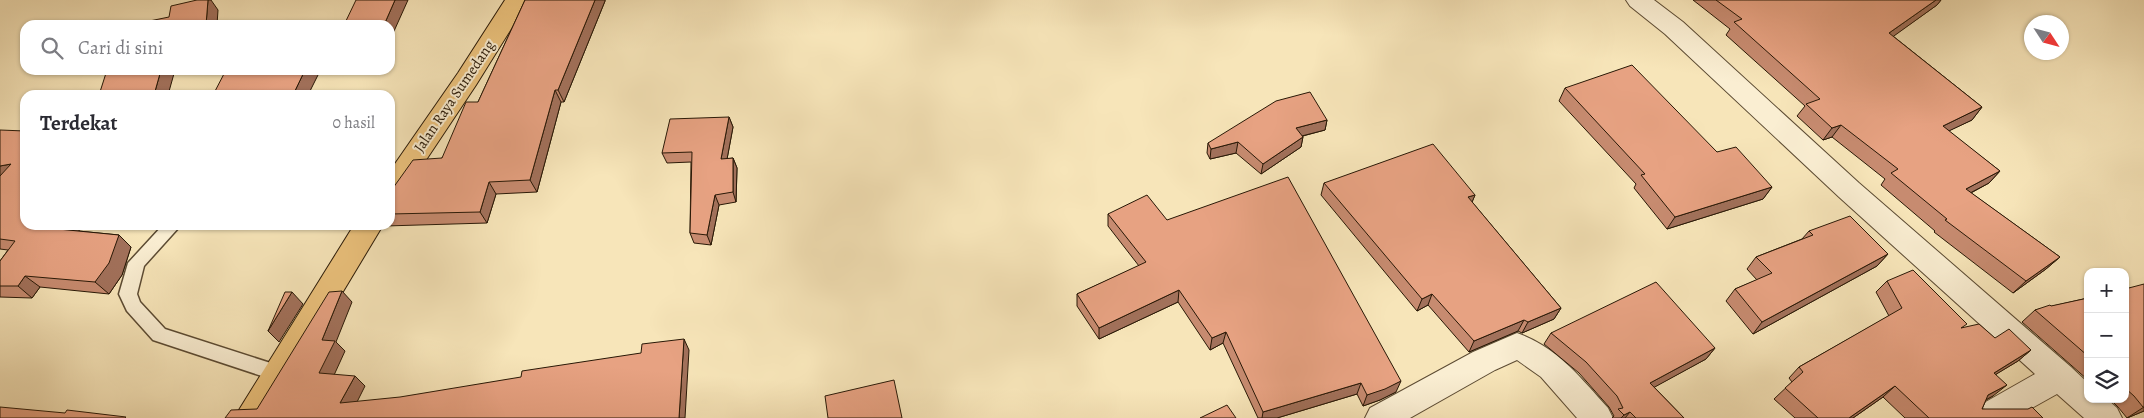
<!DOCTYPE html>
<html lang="id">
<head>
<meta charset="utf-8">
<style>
  :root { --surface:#fff; --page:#f7f7f7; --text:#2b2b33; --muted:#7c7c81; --line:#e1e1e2 }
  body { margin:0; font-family:Alegreya,serif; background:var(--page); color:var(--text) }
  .controls { position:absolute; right:15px; bottom:15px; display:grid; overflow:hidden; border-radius:10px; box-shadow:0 1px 4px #0004 }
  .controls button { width:45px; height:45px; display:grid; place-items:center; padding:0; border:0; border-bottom:1px solid var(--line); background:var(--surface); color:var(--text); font:25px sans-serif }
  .compass { position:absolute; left:2024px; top:15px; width:45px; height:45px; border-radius:50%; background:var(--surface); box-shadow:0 1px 4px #0004; rotate:126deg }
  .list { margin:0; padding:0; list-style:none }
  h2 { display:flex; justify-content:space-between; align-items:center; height:65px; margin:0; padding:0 20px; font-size:21px }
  h2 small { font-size:16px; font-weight:400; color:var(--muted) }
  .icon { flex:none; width:28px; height:28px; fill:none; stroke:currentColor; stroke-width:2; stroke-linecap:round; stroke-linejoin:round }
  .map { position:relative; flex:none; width:2144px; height:418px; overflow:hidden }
  .search { position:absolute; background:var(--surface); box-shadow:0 1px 4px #0004; left:20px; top:20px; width:375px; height:55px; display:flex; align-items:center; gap:12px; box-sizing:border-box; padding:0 18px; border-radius:15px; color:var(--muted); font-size:19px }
  .panel { position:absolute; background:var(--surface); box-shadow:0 1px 4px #0004; left:20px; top:90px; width:375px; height:140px; border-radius:15px }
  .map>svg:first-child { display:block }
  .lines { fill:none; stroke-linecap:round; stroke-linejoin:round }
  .lane-casing { stroke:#5c4b33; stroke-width:3 }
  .street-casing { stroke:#5c4b33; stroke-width:2 }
  .highway-casing { stroke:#281806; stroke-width:2 }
  .lane { fill:#faeed2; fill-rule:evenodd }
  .street { fill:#faeed2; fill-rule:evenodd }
  .highway { fill:#ecc27c; fill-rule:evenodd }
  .wall { fill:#c78b70; stroke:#281806 }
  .shaded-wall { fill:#a2715b; stroke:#281806 }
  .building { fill:#e7a282; stroke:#281806 }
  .labels { text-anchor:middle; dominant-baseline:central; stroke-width:4; stroke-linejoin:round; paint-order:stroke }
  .street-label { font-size:15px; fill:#281806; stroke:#faeed2 }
</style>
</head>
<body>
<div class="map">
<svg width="2144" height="418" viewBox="0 0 2144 418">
  <rect width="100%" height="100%" fill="#f7e5b9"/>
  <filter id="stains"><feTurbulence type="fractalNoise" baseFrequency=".004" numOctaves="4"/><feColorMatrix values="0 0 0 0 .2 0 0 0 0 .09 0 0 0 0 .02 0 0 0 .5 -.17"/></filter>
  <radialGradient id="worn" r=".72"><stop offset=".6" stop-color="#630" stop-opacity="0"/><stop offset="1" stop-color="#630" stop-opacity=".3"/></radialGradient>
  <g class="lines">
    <g class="lane-casing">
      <path id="lane" d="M 163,225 L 181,225 L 144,266 L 137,294 L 140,302 L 165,329 L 283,367 L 286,373 L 283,379 L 277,381 L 153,340 L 127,311 L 119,294 L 128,263 Z"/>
    </g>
    <g class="street-casing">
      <g id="street">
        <path d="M 1626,0 L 1654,0 L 1683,22 L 1859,183 L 2071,367 L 2088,383 L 2088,399 L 2107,399 L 2117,408 L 2122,418 L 2084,418 L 2057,394 L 2014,418 L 1970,418 L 1975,408 L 2035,374 L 1839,197 L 1665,34 L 1630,6 Z"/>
        <path d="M 1517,333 C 1557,347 1580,377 1608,408 L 1613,418 L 1577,418 L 1541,377 L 1517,360 L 1495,370 L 1410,418 L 1365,418 L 1370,408 L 1473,352 Z"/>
      </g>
    </g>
    <g class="highway-casing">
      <g id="highway">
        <path d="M 505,0 L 529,0 L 476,85 L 400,199 L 390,203 L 390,171 L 458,73 Z"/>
        <path d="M 354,225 L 383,225 L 267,418 L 234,418 Z"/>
      </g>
    </g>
    <use href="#lane" class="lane"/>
    <use href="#street" class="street"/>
    <use href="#highway" class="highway"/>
  </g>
  <g class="wall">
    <path d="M 525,0 L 605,0 L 605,1 L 564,102 L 561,102 L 537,192 L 496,194 L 487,223 L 385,226 L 384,225 L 390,225 L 390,190 L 442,158 L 478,102 Z"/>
    <path d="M 1693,0 L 1941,0 L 1937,5 L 1893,36 L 1982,107 L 1972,120 L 1948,131 L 2000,171 L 1989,183 L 1971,193 L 2060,257 L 2046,269 L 2013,293 L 1934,232 L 1935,231 L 1881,185 L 1885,179 L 1832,137 L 1823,140 L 1797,116 L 1805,106 L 1726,35 L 1730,29 Z"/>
    <path d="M 1565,88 L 1717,152 L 1772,187 L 1763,199 L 1667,229 L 1634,188 L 1636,184 L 1559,101 Z"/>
    <path d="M 729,117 L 733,127 L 727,159 L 733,158 L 737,168 L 736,202 L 719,205 L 711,245 L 694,243 L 690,233 L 691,162 L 667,163 L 662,153 Z"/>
    <path d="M 1327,120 L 1325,130 L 1303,136 L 1301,147 L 1261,174 L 1236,153 L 1210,159 L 1207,153 L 1208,143 Z"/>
    <path d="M 0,130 L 25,225 L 83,225 L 78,231 L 119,235 L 131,247 L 122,275 L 109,294 L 40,287 L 32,298 L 0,297 L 0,261 L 8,250 L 0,249 Z"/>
    <path d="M 1324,183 L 1475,195 L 1472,202 L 1561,308 L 1554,319 L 1522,333 L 1518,331 L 1469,352 L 1428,305 L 1417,311 L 1321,195 Z"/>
    <path d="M 1108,214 L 1167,220 L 1396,392 L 1380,400 L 1363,406 L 1357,394 L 1277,418 L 1258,418 L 1223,343 L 1210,350 L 1178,302 L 1099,339 L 1077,306 L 1077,294 L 1139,266 L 1108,226 Z"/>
    <path d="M 1809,231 L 1888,254 L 1877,266 L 1753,334 L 1726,301 L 1735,289 L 1757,280 L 1747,269 L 1756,257 L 1802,239 Z"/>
    <path d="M 1887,281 L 1963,328 L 2031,350 L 2018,361 L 1996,374 L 1993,396 L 1986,400 L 1982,409 L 2043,418 L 1905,418 L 1883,397 L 1853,418 L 1795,418 L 1774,399 L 1792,382 L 1789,378 L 1799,367 L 1889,316 L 1876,292 Z"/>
    <path d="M 2125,289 L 2144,411 L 2127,418 L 2118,407 L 2110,399 L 2125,399 Z"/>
    <path d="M 2088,298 L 2088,380 L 2022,322 L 2035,310 Z"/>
    <path d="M 1551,333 L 1715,348 L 1706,359 L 1654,387 L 1684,418 L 1612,418 L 1614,416 L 1609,407 L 1579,373 L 1544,344 Z"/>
  </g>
  <g class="shaded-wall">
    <path d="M 208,0 L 211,0 L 218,10 L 217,25 L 206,25 Z"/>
    <path d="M 395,0 L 408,0 L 390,40 L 390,25 L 384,25 Z"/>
    <path d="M 595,0 L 605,0 L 605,1 L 564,102 L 558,90 Z"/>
    <path d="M 1936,0 L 1941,0 L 1937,5 L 1880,46 L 1889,33 Z"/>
    <path d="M 161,70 L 175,70 L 168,95 L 154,95 Z"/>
    <path d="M 305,70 L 315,70 L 318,75 L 308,95 L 293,95 Z"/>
    <path d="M 555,90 L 561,102 L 537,192 L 530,180 Z"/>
    <path d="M 1982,107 L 1972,120 L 1932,139 L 1943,126 Z"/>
    <path d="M 729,117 L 733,127 L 725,170 L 721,159 Z"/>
    <path d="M 1327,120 L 1325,130 L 1294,138 L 1296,128 Z"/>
    <path d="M 1841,125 L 1832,137 L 1823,140 L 1832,128 Z"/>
    <path d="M 1303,137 L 1301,147 L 1261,174 L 1263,164 Z"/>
    <path d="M 1238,142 L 1236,153 L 1210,159 L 1211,149 Z"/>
    <path d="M 733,158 L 737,168 L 736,202 L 733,192 Z"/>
    <path d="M 11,164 L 0,181 L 0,166 Z"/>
    <path d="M 2000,171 L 1989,183 L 1955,201 L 1966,189 Z"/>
    <path d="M 489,182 L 496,194 L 487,223 L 480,212 Z"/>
    <path d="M 1772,187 L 1763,199 L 1667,229 L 1675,217 Z"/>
    <path d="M 715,195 L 719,205 L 711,245 L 707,235 Z"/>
    <path d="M 1475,195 L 1470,207 L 1468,197 Z"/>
    <path d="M 61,225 L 83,225 L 71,242 L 58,229 Z"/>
    <path d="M 119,235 L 131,247 L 122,275 L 109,294 L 95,282 Z"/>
    <path d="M 1888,254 L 1877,266 L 1753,334 L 1762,322 Z"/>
    <path d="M 2060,257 L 2046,269 L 2013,293 L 2026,281 Z"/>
    <path d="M 25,276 L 40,287 L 32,298 L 18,286 Z"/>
    <path d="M 1179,290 L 1178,302 L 1099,339 L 1099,328 Z"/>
    <path d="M 342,291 L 352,302 L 336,342 L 345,351 L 330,384 L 319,373 L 322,340 Z"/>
    <path d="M 292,292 L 303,304 L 279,342 L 268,331 Z"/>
    <path d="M 1432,294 L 1428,305 L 1417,311 L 1422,299 Z"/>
    <path d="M 1561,308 L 1554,319 L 1522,333 L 1528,322 Z"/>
    <path d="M 1524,320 L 1518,331 L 1469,352 L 1474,341 Z"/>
    <path d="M 1226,332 L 1223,343 L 1210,350 L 1212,338 Z"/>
    <path d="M 684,339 L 689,350 L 685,418 L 679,418 Z"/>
    <path d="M 1715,348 L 1706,359 L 1642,394 L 1650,383 Z"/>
    <path d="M 2031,350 L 2018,361 L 1980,384 L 1994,373 Z"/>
    <path d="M 355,376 L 365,386 L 351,414 L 340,403 Z"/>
    <path d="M 1401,381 L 1396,392 L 1380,400 L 1363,406 L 1367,395 Z"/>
    <path d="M 1361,383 L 1357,394 L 1277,418 L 1262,418 L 1263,412 Z"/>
    <path d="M 2007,385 L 1993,396 L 1974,406 L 1988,395 Z"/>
    <path d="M 1895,386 L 1883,397 L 1853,418 L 1849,418 Z"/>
    <path d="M 2144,407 L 2144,411 L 2127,418 Z"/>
    <path d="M 1630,412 L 1625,418 L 1621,418 L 1624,415 Z"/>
  </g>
  <g class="building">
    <path d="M 197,0 L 208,0 L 206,25 L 130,25 L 169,17 L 171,6 Z"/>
    <path d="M 356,0 L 395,0 L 384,25 L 344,25 Z"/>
    <path d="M 525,0 L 595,0 L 558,90 L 555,90 L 530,180 L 489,182 L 480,212 L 390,214 L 390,190 L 393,188 L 413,160 L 442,158 L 466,102 L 478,102 Z"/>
    <path d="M 1716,0 L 1936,0 L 1889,33 L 1982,107 L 1943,126 L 2000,171 L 1966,189 L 2060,257 L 2026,281 L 1945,220 L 1947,219 L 1891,173 L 1898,169 L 1841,125 L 1832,128 L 1806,104 L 1820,99 L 1734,22 L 1742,19 Z"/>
    <path d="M 1632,65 L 1717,152 L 1736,147 L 1772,187 L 1675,217 L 1641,175 L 1645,174 L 1565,88 Z"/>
    <path d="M 107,70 L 161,70 L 154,95 L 99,95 Z"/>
    <path d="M 226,70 L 305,70 L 293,95 L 213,95 Z"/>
    <path d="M 1310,92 L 1327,120 L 1296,128 L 1303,137 L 1263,164 L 1238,142 L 1211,149 L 1208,143 L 1276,101 Z"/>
    <path d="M 729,117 L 721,159 L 733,158 L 733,192 L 715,195 L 707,235 L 690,233 L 692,152 L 662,153 L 670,119 Z"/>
    <path d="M 0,130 L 25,131 L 25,225 L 61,225 L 58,229 L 119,235 L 109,263 L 95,282 L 25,276 L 18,286 L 0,286 L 0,261 L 15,241 L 0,239 L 0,176 L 11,164 L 0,166 Z"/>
    <path d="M 1433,144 L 1475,195 L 1468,197 L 1561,308 L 1528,322 L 1524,320 L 1474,341 L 1432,294 L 1422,299 L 1324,183 Z"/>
    <path d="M 1288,177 L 1401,381 L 1385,389 L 1367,395 L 1361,383 L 1263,412 L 1226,332 L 1212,338 L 1179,290 L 1099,328 L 1077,294 L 1146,262 L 1108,214 L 1147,195 L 1167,220 Z"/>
    <path d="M 1850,216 L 1888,254 L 1762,322 L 1735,289 L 1772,273 L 1756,257 L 1813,235 L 1809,231 Z"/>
    <path d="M 1913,270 L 1967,324 L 1961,328 L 1979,324 L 1995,338 L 2009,329 L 2031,350 L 1994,373 L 2007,385 L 1988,395 L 1982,409 L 2028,409 L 2032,407 L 2043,418 L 1929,418 L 1895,386 L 1849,418 L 1818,418 L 1785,388 L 1803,372 L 1799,367 L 1902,308 L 1887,281 Z"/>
    <path d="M 1656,282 L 1715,348 L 1650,383 L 1684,418 L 1636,418 L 1630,412 L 1624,415 L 1618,409 L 1623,408 L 1617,396 L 1586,362 L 1551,333 Z"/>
    <path d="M 2144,284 L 2144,407 L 2143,407 L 2134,396 L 2125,388 L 2125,289 Z"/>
    <path d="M 342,291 L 322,340 L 335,341 L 319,373 L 355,376 L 340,403 L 400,397 L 521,377 L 522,371 L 641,353 L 642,344 L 684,339 L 679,418 L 225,418 L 231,410 L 257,409 L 329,292 Z"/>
    <path d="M 285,292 L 292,292 L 268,331 Z"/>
    <path d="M 2088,298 L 2088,356 L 2035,310 L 2050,305 L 2051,306 Z"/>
    <path d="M 894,380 L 902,418 L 828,418 L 825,396 Z"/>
    <path d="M 1227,405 L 1236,418 L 1200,418 Z"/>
    <path d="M 0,407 L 65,413 L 67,410 L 126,417 L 125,418 L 0,418 Z"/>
  </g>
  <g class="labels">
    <g class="street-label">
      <text transform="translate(454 96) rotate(-56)">Jalan Raya Sumedang</text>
    </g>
  </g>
  <rect width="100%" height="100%" filter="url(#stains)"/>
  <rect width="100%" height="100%" fill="url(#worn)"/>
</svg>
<div class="controls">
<button>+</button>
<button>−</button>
<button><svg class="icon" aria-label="layers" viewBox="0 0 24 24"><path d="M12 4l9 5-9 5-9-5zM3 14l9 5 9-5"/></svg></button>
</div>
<svg class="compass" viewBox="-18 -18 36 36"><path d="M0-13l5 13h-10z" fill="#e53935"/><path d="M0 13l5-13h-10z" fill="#7c7c81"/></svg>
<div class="search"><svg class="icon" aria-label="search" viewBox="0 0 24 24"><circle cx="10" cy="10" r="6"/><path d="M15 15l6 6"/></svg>Cari di sini</div>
<section class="panel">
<h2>Terdekat<small>0 hasil</small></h2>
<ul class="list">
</ul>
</section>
</div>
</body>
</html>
